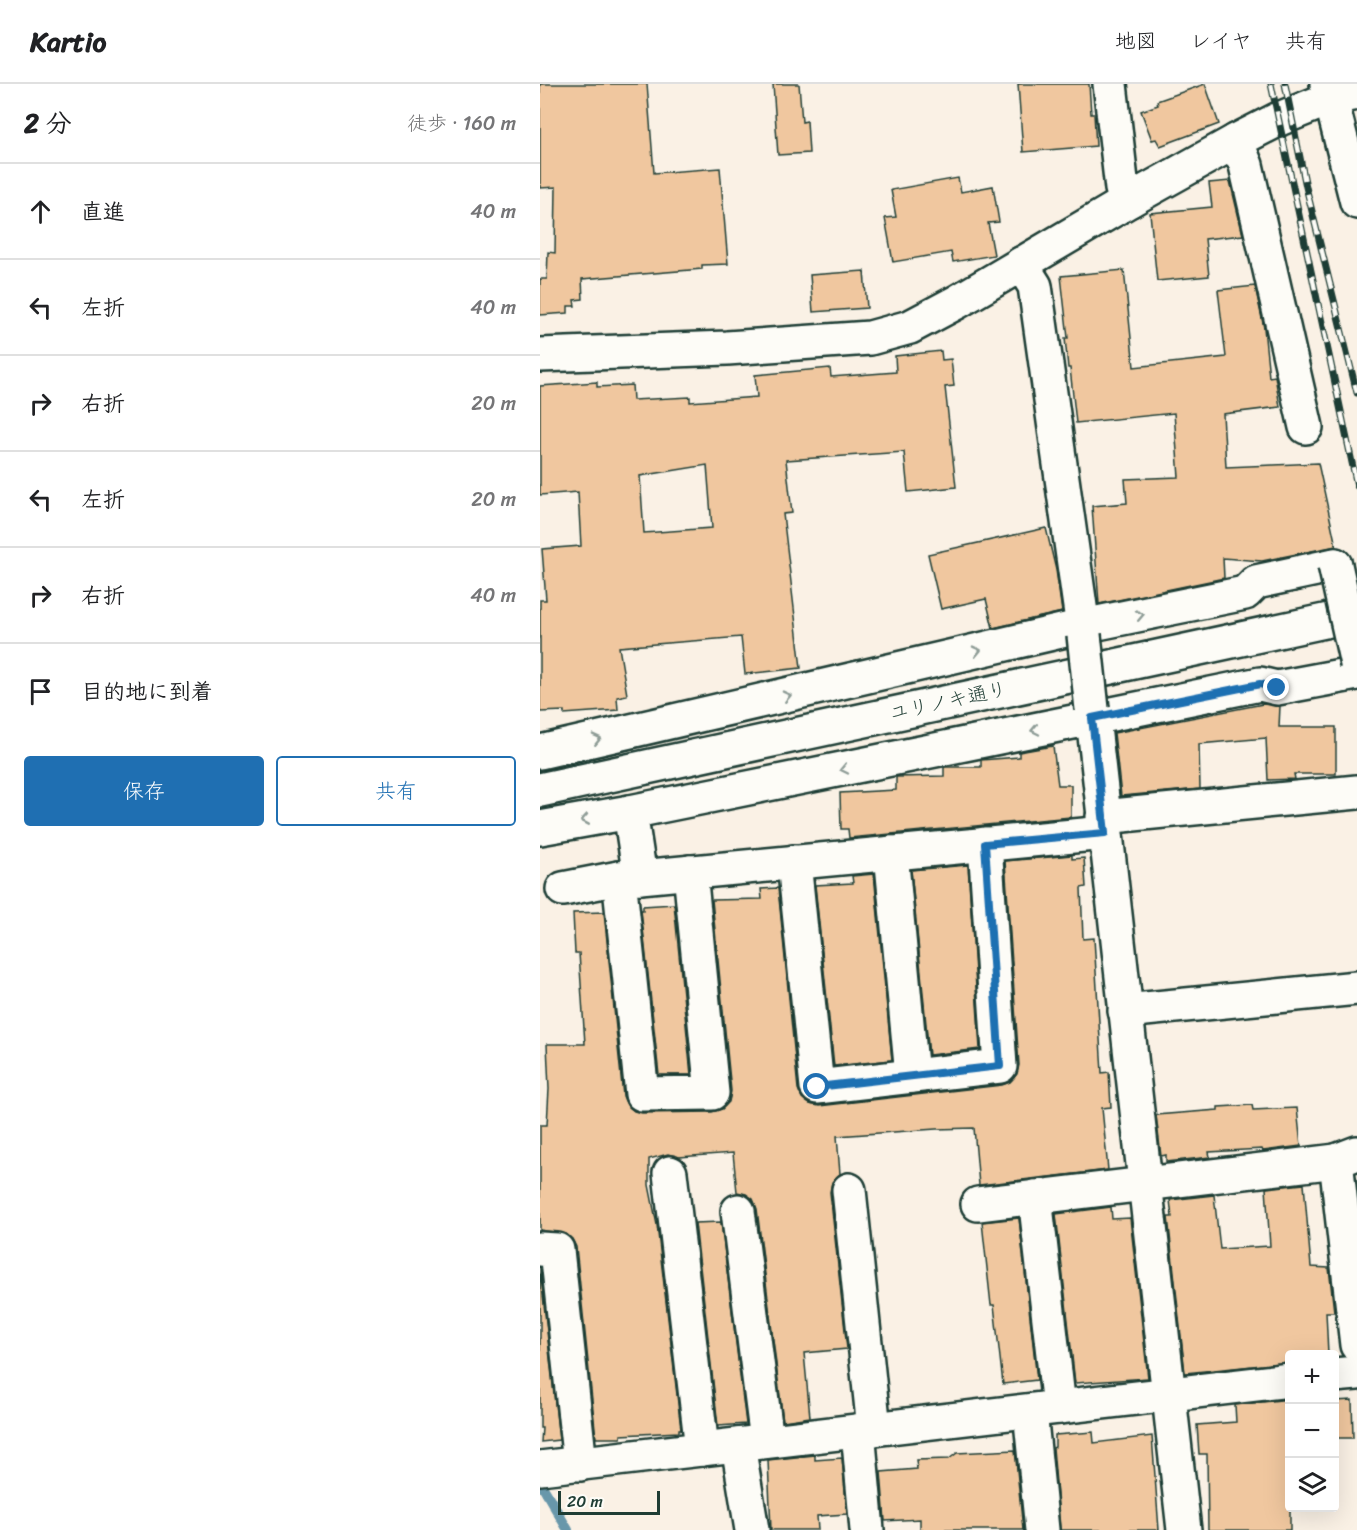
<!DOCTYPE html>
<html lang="ja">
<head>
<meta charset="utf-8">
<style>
  :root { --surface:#fff; --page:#f2f2f2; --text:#202124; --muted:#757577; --line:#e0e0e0; --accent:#1f6fb2 }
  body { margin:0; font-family:Sriracha,"Klee One",sans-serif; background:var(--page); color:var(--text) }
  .controls { position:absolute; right:18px; bottom:18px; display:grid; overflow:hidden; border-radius:6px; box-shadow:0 6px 24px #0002 }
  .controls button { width:54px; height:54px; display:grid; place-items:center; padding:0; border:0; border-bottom:2px solid var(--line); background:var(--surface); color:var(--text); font:30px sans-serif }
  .scale { position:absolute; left:18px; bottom:15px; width:102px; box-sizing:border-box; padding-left:6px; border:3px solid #1f3d34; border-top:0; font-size:16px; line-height:21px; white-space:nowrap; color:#1f3d34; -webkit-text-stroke:4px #fdfcf7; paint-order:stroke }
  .stop { position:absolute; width:18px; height:18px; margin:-14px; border:4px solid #1f6fb2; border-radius:50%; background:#fff }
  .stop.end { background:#1f6fb2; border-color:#fff; box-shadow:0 2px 6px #0008 }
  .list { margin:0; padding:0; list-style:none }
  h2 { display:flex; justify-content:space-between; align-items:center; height:78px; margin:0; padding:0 24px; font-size:26px }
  h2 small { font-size:20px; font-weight:400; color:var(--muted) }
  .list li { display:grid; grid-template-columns:39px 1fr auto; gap:18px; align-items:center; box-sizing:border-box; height:96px; padding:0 24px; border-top:2px solid var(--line) }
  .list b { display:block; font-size:22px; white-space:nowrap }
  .list em { font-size:20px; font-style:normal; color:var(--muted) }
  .actions { display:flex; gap:12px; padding:18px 24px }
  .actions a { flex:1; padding:14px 0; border:2px solid var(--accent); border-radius:6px; text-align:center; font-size:21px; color:var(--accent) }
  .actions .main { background:var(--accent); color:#fff }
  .icon { flex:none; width:33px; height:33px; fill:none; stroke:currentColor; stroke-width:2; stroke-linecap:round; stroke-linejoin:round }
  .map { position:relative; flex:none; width:817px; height:1446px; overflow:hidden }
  header { display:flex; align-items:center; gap:36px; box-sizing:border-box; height:84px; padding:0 30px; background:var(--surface); border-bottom:2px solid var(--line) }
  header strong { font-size:28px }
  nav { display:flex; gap:33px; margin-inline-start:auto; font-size:21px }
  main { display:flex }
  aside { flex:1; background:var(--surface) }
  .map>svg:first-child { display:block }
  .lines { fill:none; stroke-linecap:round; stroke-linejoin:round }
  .stream { stroke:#6897aa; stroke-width:10 }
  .building { fill:#f0c79f; stroke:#1f3d34; stroke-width:1.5; fill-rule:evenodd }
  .minor-casing { stroke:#1f3d34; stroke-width:38 }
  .minor { stroke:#fdfcf7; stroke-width:33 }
  .rail-casing { stroke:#1f3d34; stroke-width:7 }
  .rail { stroke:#fdfcf7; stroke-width:4.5; stroke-dasharray:14; stroke-linecap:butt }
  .minor-bridge-casing { stroke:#1f3d34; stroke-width:38; stroke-linecap:butt }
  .minor-bridge { stroke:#fdfcf7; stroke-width:33 }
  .oneway { stroke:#8e9c96 }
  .route { stroke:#1f6fb2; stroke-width:8 }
  .labels { text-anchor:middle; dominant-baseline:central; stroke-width:4.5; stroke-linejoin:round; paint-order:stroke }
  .street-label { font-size:20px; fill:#1f3d34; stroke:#fdfcf7 }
</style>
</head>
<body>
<header>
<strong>Kartio</strong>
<nav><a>地図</a><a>レイヤ</a><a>共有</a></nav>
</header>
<main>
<aside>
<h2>2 分<small>徒歩 · 160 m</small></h2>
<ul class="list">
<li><svg class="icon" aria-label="ahead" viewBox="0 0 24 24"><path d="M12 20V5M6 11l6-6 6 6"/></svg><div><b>直進</b></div><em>40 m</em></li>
<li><svg class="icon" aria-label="left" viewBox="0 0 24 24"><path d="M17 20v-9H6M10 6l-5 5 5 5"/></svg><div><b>左折</b></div><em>40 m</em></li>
<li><svg class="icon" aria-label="right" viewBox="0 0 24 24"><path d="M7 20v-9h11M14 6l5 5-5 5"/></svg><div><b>右折</b></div><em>20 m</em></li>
<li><svg class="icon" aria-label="left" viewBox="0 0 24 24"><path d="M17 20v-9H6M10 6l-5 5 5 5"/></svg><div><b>左折</b></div><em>20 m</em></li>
<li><svg class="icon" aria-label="right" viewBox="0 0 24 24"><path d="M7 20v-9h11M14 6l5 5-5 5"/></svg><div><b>右折</b></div><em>40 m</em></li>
<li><svg class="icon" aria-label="arrive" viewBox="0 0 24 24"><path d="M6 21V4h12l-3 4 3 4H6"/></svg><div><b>目的地に到着</b></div></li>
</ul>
<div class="actions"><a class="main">保存</a><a>共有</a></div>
</aside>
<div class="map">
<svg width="817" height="1446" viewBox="0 0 817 1446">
  <rect width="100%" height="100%" fill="#faf1e5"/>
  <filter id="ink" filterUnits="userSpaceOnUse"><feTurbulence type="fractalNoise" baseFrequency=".0167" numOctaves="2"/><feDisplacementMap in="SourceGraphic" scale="12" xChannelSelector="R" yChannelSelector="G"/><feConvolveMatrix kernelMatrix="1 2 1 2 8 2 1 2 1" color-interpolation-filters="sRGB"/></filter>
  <g filter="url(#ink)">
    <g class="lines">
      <path class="stream" d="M 0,1398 L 28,1446"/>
    </g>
    <g class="building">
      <path d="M 0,0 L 107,0 L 114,89 L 180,84 L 188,180 L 162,181 L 162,185 L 42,195 L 43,215 L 34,216 L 35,222 L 28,222 L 28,229 L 0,231 L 0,195 L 7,195 L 8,168 L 15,169 L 16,103 L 0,104 Z"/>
      <path d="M 233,0 L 259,0 L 262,38 L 267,37 L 269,69 L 238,71 Z"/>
      <path d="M 478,0 L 549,0 L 551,30 L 554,30 L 556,62 L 483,68 Z"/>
      <path d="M 665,0 L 679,40 L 620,62 L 616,55 L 612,56 L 601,27 L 618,21 L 617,17 Z"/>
      <path d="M 418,94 L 421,108 L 453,102 L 459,138 L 448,139 L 454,171 L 413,178 L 411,168 L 353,178 L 345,134 L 356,133 L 351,106 Z"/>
      <path d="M 690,97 L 703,151 L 665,155 L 669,192 L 617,197 L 610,129 L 672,123 L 669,99 Z"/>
      <path d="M 584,186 L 594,283 L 686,273 L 678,206 L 715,202 L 724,244 L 729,293 L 735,292 L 740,323 L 683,330 L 686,383 L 778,379 L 796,462 L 722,477 L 683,474 L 684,494 L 559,520 L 552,422 L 587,419 L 585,395 L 639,393 L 634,329 L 536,339 L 530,284 L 528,284 L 525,254 L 528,254 L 521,192 Z"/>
      <path d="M 324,187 L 327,224 L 273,228 L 270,191 Z"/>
      <path d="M 401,267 L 402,276 L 411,275 L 414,302 L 405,303 L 416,403 L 368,408 L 364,368 L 246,376 L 252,429 L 243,430 L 261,584 L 205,590 L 201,553 L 79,563 L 87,611 L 77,613 L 78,626 L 24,630 L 24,627 L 0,628 L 0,516 L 6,516 L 2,465 L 41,462 L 38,408 L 0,411 L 0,302 L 57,298 L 57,303 L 92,301 L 93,316 L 150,313 L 150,318 L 217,313 L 215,291 L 290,284 L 291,293 L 356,288 L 355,272 ZM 167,381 L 172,444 L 104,449 L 100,392 Z"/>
      <path d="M 506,444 L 516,486 L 522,528 L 453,544 L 446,515 L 401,525 L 388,470 Z"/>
      <path d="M 723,620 L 740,622 L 739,643 L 796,643 L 796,690 L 754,690 L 755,695 L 728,696 L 726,654 L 659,660 L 660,705 L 581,712 L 574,649 Z"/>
      <path d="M 513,662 L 518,701 L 531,701 L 531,733 L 309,754 L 308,745 L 301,745 L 300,709 L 356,706 L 356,693 L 404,692 L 404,683 L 441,683 L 441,676 L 479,673 L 479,668 Z"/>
      <path d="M 532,771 L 532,775 L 544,774 L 546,803 L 541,804 L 543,855 L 554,854 L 562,989 L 569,988 L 571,1023 L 562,1024 L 568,1086 L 439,1101 L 434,1044 L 396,1045 L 297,1052 L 300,1090 L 292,1098 L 290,1108 L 307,1265 L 264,1269 L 270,1333 L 243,1337 L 217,1125 L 213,1115 L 206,1110 L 197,1108 L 193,1069 L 139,1073 L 128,1070 L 109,1075 L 109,1101 L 117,1141 L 141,1345 L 139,1345 L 139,1348 L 81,1351 L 81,1354 L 56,1354 L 36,1163 L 32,1155 L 26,1150 L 0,1146 L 0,1041 L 7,1041 L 9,1005 L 7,960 L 45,960 L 39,869 L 35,869 L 33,829 L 64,828 L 83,1012 L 87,1021 L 94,1027 L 102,1029 L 172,1028 L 182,1025 L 189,1018 L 191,1007 L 172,816 L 222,815 L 221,805 L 238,804 L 258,1005 L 262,1014 L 270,1020 L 279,1022 L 462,1001 L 470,998 L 477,990 L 479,981 L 465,777 Z"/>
      <path d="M 428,781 L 440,965 L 389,971 L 371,786 Z"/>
      <path d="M 334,790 L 352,976 L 294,982 L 275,801 L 313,799 L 312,792 Z"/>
      <path d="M 134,820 L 151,991 L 119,991 L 101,826 L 103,826 L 103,822 Z"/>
      <path d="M 712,1021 L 713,1026 L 757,1024 L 761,1062 L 723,1067 L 722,1065 L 669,1068 L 670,1073 L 626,1078 L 626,1071 L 621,1072 L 616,1031 L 678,1026 L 678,1023 Z"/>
      <path d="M 764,1100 L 771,1183 L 789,1184 L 794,1228 L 786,1228 L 788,1270 L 750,1270 L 750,1278 L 645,1289 L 628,1133 L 632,1133 L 630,1116 L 674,1111 L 680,1165 L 730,1162 L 726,1104 Z"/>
      <path d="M 571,1123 L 572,1135 L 590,1134 L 608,1294 L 535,1299 L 516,1130 Z"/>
      <path d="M 479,1134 L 497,1296 L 463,1300 L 454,1221 L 451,1221 L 442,1138 Z"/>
      <path d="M 181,1138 L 206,1340 L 178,1342 L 155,1139 Z"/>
      <path d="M 0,1184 L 19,1356 L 1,1358 L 2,1344 L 0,1344 Z"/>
      <path d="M 750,1315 L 750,1446 L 668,1446 L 667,1370 L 659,1370 L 657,1341 L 696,1338 L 695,1321 Z"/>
      <path d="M 812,1316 L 813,1354 L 795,1354 L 795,1317 Z"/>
      <path d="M 553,1348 L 554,1359 L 612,1352 L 619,1446 L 520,1446 L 513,1364 L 515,1363 L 515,1351 Z"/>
      <path d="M 475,1366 L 483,1446 L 380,1446 L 380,1435 L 345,1437 L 341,1388 L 377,1385 L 376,1376 L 409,1375 L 417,1369 Z"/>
      <path d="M 275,1371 L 275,1376 L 302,1374 L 307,1430 L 277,1432 L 278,1446 L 231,1446 L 228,1376 Z"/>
    </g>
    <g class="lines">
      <g class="minor-casing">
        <g id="minor">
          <path d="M 570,0 L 582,105 L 590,116"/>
          <path d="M 787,0 L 817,118"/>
          <path d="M 696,57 L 706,81 L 766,343"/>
          <path d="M 481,180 L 495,202 L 544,551"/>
          <path d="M 0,271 L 187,264 L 330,254 L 370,243 L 417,218 L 590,116 L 696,57 L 739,35 L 791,14 L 817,9"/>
          <path d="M 552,625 L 644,1446"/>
          <path d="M 0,668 L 543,542 L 705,509 L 716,498 L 795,481"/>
          <path d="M 0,706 L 817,530"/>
          <path d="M 90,728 L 100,793 L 565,749"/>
          <path d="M 563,733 L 817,708"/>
          <path d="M 0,744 L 90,728 L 720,600 L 737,604 L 817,589"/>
          <path d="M 351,769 L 372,992"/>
          <path d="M 254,778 L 277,1003 L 460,982 L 445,760"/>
          <path d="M 100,793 L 79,794 L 102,1010 L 172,1009 L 150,788"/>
          <path d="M 23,805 L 79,794"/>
          <path d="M 585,927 L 817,904"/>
          <path d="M 796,1077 L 817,1261"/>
          <path d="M 130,1089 L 162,1365"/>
          <path d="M 309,1106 L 334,1345"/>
          <path d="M 495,1113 L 519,1323"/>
          <path d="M 438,1120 L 796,1077 L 817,1069"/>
          <path d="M 198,1127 L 227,1357"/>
          <path d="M 0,1165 L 17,1166 L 40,1380"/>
          <path d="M 794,1291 L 817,1289"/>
          <path d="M 490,1327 L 502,1446"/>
          <path d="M 318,1347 L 327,1446"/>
          <path d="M 198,1361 L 212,1446"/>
          <path d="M 0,1384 L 750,1296"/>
        </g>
      </g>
      <use href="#minor" class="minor"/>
      <g class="rail-casing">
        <g id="rail">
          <path d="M 731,0 L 817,402"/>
          <path d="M 745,0 L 766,103 L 817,309"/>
        </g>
      </g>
      <use href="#rail" class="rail"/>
      <g class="minor-bridge-casing">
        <g id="minor-bridge">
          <path d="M 795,481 L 817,580"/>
          <path d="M 544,551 L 552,625"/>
        </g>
      </g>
      <use href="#minor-bridge" class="minor-bridge"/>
    </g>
    <defs><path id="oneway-chevron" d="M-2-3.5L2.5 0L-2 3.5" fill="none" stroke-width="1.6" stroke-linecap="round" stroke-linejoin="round" transform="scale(1.5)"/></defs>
    <g class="oneway">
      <use href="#oneway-chevron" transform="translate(600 531) rotate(-12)"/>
      <use href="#oneway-chevron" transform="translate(437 567) rotate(-13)"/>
      <use href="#oneway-chevron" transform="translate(247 612) rotate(-13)"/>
      <use href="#oneway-chevron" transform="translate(495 646) rotate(168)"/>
      <use href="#oneway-chevron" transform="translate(57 655) rotate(-13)"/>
      <use href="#oneway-chevron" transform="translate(304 685) rotate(168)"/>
      <use href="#oneway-chevron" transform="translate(45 736) rotate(170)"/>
    </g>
  </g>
  <g class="lines" filter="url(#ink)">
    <path class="route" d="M 277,1003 L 460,982 L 445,760 L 565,749 L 552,634 L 720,600 L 737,604"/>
  </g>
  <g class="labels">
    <g class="street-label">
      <text transform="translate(408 617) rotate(-12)">ユリノキ通り</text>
    </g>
  </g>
</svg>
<div class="controls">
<button>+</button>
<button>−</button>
<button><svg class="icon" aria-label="layers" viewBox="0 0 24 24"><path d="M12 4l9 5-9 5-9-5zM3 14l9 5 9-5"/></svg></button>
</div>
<div class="scale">20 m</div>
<div class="stop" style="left:277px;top:1003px"></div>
<div class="stop end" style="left:737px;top:604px"></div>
</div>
</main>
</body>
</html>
